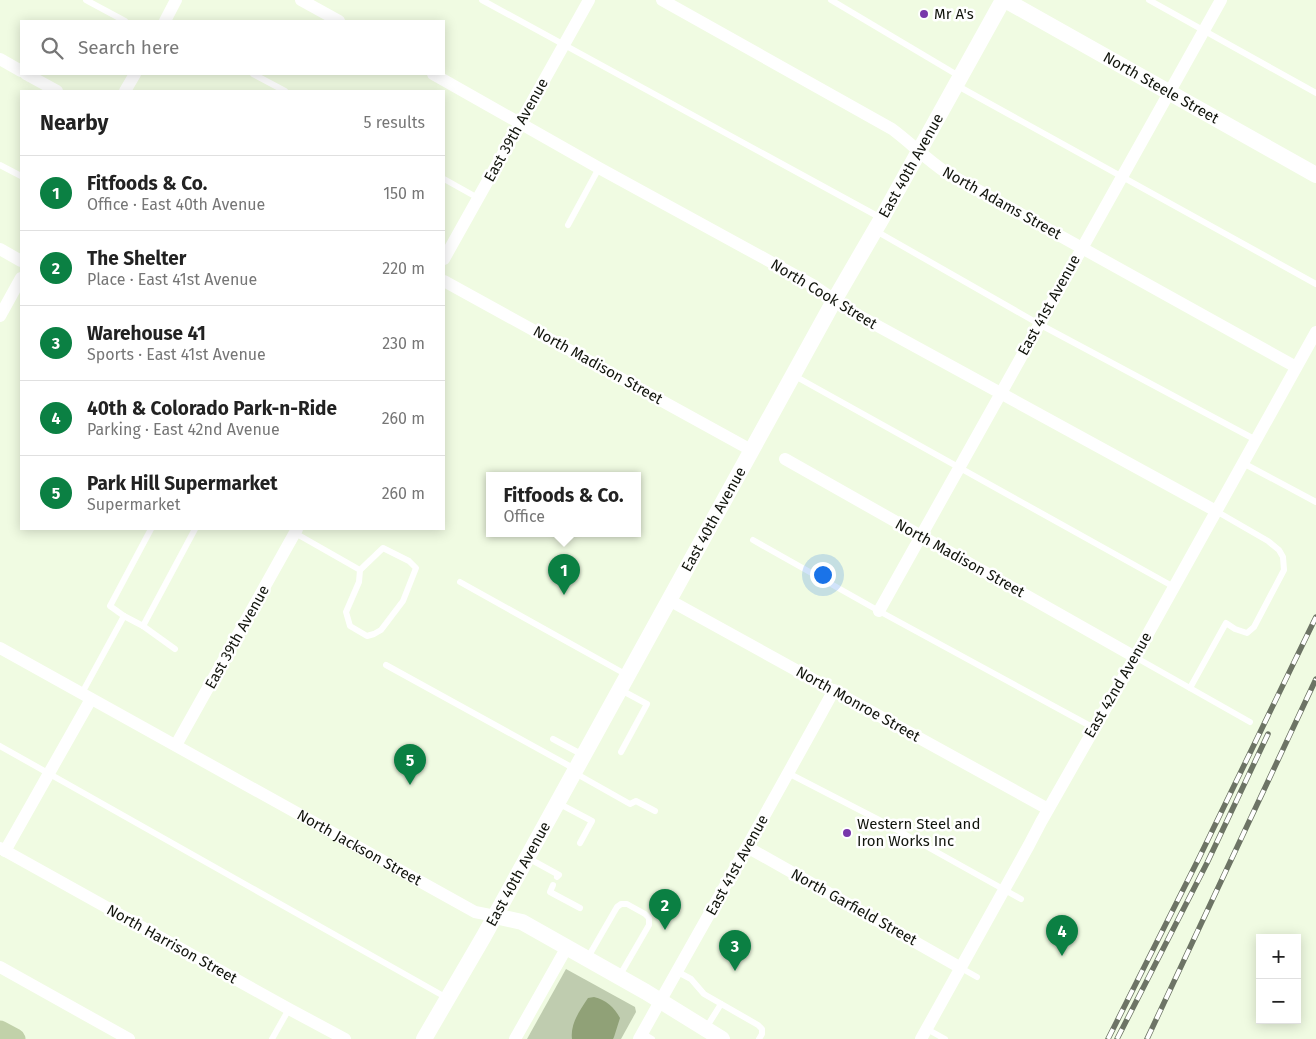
<!DOCTYPE html>
<html lang="en">
<head>
<meta charset="utf-8">
<style>
  :root { --surface:#fff; --page:#f6f6f6; --text:#222; --muted:#767676; --line:#e0e0e0; --accent:#0b8043 }
  body { margin:0; font-family:"Fira Sans",sans-serif; background:var(--page); color:var(--text) }
  .controls { position:absolute; right:15px; bottom:15px; display:grid; overflow:hidden; border-radius:0px; box-shadow:0 2px 12px #0003 }
  .controls button { width:45px; height:45px; display:grid; place-items:center; padding:0; border:0; border-bottom:1px solid var(--line); background:var(--surface); color:var(--text); font:25px sans-serif }
  .you { position:absolute; left:822px; top:574px; width:18px; height:18px; margin:-12px; border:4px solid #fff; border-radius:50%; background:#1a73e8; box-shadow:0 0 0 8px #1a73e833 }
  .badge { display:grid; place-items:center; width:32px; height:32px; border-radius:50%; background:var(--accent); color:#fff; font-size:16px; font-weight:700 }
  .pin { position:absolute; translate:-50% -41px; filter:drop-shadow(0 1px 2px #0008) }
  .pin::after { content:''; position:absolute; top:26px; width:18px; height:15px; background:inherit; clip-path:polygon(0 0,100% 0,50% 100%) }
  .popup { position:absolute; left:486px; top:472px; width:155px; height:65px; box-sizing:border-box; display:grid; place-content:center; border-radius:0px; background:var(--surface); filter:drop-shadow(0 1px 4px #0005); font-size:16px; white-space:nowrap; color:var(--muted) }
  .popup b { font-size:19px; color:var(--text) }
  .popup::after { content:''; position:absolute; left:50%; top:100%; margin-left:-10px; border:10px solid transparent; border-top-color:var(--surface) }
  .list { margin:0; padding:0; list-style:none }
  h2 { display:flex; justify-content:space-between; align-items:center; height:65px; margin:0; padding:0 20px; font-size:21px }
  h2 small { font-size:16px; font-weight:400; color:var(--muted) }
  .list li { display:grid; grid-template-columns:32px 1fr auto; gap:15px; align-items:center; box-sizing:border-box; height:75px; padding:0 20px; border-top:1px solid var(--line) }
  .list b { display:block; font-size:19px; white-space:nowrap }
  .list p { margin:0; font-size:16px; white-space:nowrap; color:var(--muted) }
  .list em { font-size:16px; font-style:normal; color:var(--muted) }
  .icon { flex:none; width:28px; height:28px; fill:none; stroke:currentColor; stroke-width:2; stroke-linecap:round; stroke-linejoin:round }
  .map { position:relative; flex:none; width:1316px; height:1039px; overflow:hidden }
  .search { position:absolute; background:var(--surface); box-shadow:0 2px 12px #0003; left:20px; top:20px; width:425px; height:55px; display:flex; align-items:center; gap:12px; box-sizing:border-box; padding:0 18px; border-radius:0px; color:var(--muted); font-size:19px }
  .panel { position:absolute; background:var(--surface); box-shadow:0 2px 12px #0003; left:20px; top:90px; width:425px; height:440px; border-radius:0px }
  .map>svg:first-child { display:block }
  .green { fill:#bfccaf }
  .water { fill:#90a177 }
  .lines { fill:none; stroke-linecap:round; stroke-linejoin:round }
  .service { stroke:#fff; stroke-width:6 }
  .minor { stroke:#fff; stroke-width:12 }
  .tertiary { stroke:#fff; stroke-width:16 }
  .primary { stroke:#c1d1a9; stroke-width:21 }
  .rail-casing { stroke:#6d7465; stroke-width:5.5 }
  .rail { stroke:#fff; stroke-width:4; stroke-dasharray:11; stroke-linecap:butt }
  .poi-dot { fill:#7837ab; stroke:#fff; stroke-width:2 }
  .labels { text-anchor:middle; dominant-baseline:central; stroke-width:5; stroke-linejoin:round; paint-order:stroke }
  .poi-label { font-size:15px; fill:#11140c; stroke:#fff; text-anchor:start }
  .street-label { font-size:15px; fill:#11140c; stroke:#fff }
</style>
</head>
<body>
<div class="map">
<svg width="1316" height="1039" viewBox="0 0 1316 1039">
  <rect width="100%" height="100%" fill="#f0fbe2"/>
  <path class="green" d="M 566,969 L 635,1007 L 636,1012 L 621,1039 L 527,1039 Z"/>
  <path class="water" d="M 594,997 C 606,1000 614,1007 620,1018 L 614,1037 L 613,1039 L 572,1039 C 570,1024 580,1010 588,998 Z"/>
  <g class="lines">
    <g class="service">
      <path d="M 86,0 L 125,21"/>
      <path d="M 482,0 L 881,218"/>
      <path d="M 831,0 L 959,76"/>
      <path d="M 1149,0 L 1316,93"/>
      <path d="M 253,74 L 285,91"/>
      <path d="M 956,85 L 1316,284"/>
      <path d="M 0,165 L 21,176"/>
      <path d="M 444,179 L 478,198"/>
      <path d="M 568,225 L 599,168"/>
      <path d="M 876,231 L 1039,324 L 1256,440"/>
      <path d="M 793,375 L 1174,587"/>
      <path d="M 1243,463 L 1316,502"/>
      <path d="M 295,533 L 360,570"/>
      <path d="M 753,540 L 879,611 L 1094,728"/>
      <path d="M 383,548 L 409,561 L 416,568 L 403,601 L 381,630 L 374,634 L 367,636 L 350,626 L 346,612 L 359,582 L 360,570 Z"/>
      <path d="M 460,582 L 627,675"/>
      <path d="M 124,616 L 110,606 L 151,529"/>
      <path d="M 143,626 L 175,649"/>
      <path d="M 1135,657 L 1250,722"/>
      <path d="M 386,665 L 575,769"/>
      <path d="M 1190,688 L 1226,623 L 1235,629 L 1247,633 L 1254,627 L 1284,570 L 1283,557 L 1279,550 L 1268,541 L 1216,511"/>
      <path d="M 621,690 L 647,704 L 621,752"/>
      <path d="M 82,693 L 124,616 L 143,626 L 195,529"/>
      <path d="M 553,739 L 583,755"/>
      <path d="M 0,746 L 447,998"/>
      <path d="M 575,773 L 630,804 L 636,801 L 655,811"/>
      <path d="M 788,773 L 881,821 L 1021,899"/>
      <path d="M 558,803 L 592,821 L 580,843"/>
      <path d="M 528,858 L 559,875 L 557,877"/>
      <path d="M 553,885 L 550,892 L 580,908"/>
      <path d="M 587,959 L 617,907 L 621,904 L 627,904 L 645,914 L 649,918 L 649,925 L 620,975"/>
      <path d="M 961,968 L 977,977"/>
      <path d="M 676,971 L 691,979 L 704,994 L 758,1025 L 762,1029 L 762,1034 L 759,1039"/>
      <path d="M 706,1028 L 721,1004"/>
      <path d="M 927,1029 L 945,1039"/>
      <path d="M 642,1033 L 652,1039"/>
      <path d="M 272,1039 L 289,1009"/>
    </g>
    <g class="minor">
      <path d="M 301,0 L 339,21"/>
      <path d="M 662,0 L 892,129 C 911,143 927,160 947,173 L 1296,367"/>
      <path d="M 165,21 L 176,0"/>
      <path d="M 0,59 L 21,71"/>
      <path d="M 26,74 L 57,91"/>
      <path d="M 433,74 L 599,168 L 811,284 L 854,313 L 1216,511"/>
      <path d="M 125,91 L 135,74"/>
      <path d="M 0,249 L 21,261"/>
      <path d="M 444,259 L 589,0"/>
      <path d="M 444,281 L 751,450"/>
      <path d="M 0,316 L 21,278"/>
      <path d="M 785,459 L 1135,657"/>
      <path d="M 669,600 L 1048,809"/>
      <path d="M 879,611 L 1221,0"/>
      <path id="s1" d="M 0,648 L 475,912 L 495,916"/>
      <path d="M 176,745 L 297,529"/>
      <path d="M 747,847 L 961,968"/>
      <path d="M 0,848 L 289,1009 L 345,1039"/>
      <path d="M 5,851 L 91,699"/>
      <path d="M 0,967 L 129,1039"/>
      <path d="M 515,1039 L 567,947"/>
      <path d="M 639,1039 C 704,923 770,807 834,690"/>
      <path d="M 921,1039 L 1029,845 L 1041,822 L 1135,657 L 1316,332"/>
    </g>
    <g class="tertiary">
      <path id="s2" d="M 1005,0 L 1316,175"/>
      <path d="M 495,916 L 522,922 L 646,992 L 722,1039"/>
      <path id="s3" d="M 424,1039 L 484,936 L 835,299 L 882,218 L 1003,0"/>
    </g>
    <path class="primary" d="M 0,1031 L 15,1039"/>
    <g class="rail-casing">
      <g id="rail">
        <path d="M 1108,1039 L 1199,858 L 1316,617"/>
        <path d="M 1117,1039 L 1207,863 L 1268,734"/>
        <path d="M 1147,1039 L 1316,679"/>
      </g>
    </g>
    <use href="#rail" class="rail"/>
  </g>
  <g class="poi-dot">
    <circle cx="924" cy="14" r="5"/>
    <circle cx="847" cy="833" r="5"/>
  </g>
  <g class="labels">
    <g class="poi-label">
      <text x="934" y="14">Mr A's</text>
      <text x="857" y="824">Western Steel and<tspan x="857" dy="17">Iron Works Inc</tspan></text>
    </g>
    <g class="street-label">
      <text stroke="none"><textPath href="#s2" startOffset="179">North Steele Street</textPath></text>
      <text transform="translate(516 130) rotate(-61)">East 39th Avenue</text>
      <text stroke="none"><textPath href="#s3" startOffset="1000">East 40th Avenue</textPath></text>
      <text transform="translate(1002 203) rotate(29)">North Adams Street</text>
      <text transform="translate(824 294) rotate(31)">North Cook Street</text>
      <text transform="translate(1049 305) rotate(-61)">East 41st Avenue</text>
      <text transform="translate(598 365) rotate(29)">North Madison Street</text>
      <text stroke="none"><textPath href="#s3" startOffset="595">East 40th Avenue</textPath></text>
      <text transform="translate(960 558) rotate(29)">North Madison Street</text>
      <text transform="translate(237 637) rotate(-61)">East 39th Avenue</text>
      <text transform="translate(1118 685) rotate(-60)">East 42nd Avenue</text>
      <text transform="translate(858 704) rotate(29)">North Monroe Street</text>
      <text stroke="none"><textPath href="#s1" startOffset="411">North Jackson Street</textPath></text>
      <text transform="translate(737 865) rotate(-61)">East 41st Avenue</text>
      <text stroke="none"><textPath href="#s3" startOffset="190">East 40th Avenue</textPath></text>
      <text transform="translate(854 907) rotate(29)">North Garfield Street</text>
      <text transform="translate(172 944) rotate(29)">North Harrison Street</text>
    </g>
  </g>
</svg>
<div class="controls">
<button>+</button>
<button>−</button>
</div>
<div class="you"></div>
<div class="pin badge" style="left:564px;top:595px">1</div>
<div class="popup"><b>Fitfoods &amp; Co.</b>Office</div>
<div class="pin badge" style="left:665px;top:930px">2</div>
<div class="pin badge" style="left:735px;top:971px">3</div>
<div class="pin badge" style="left:1062px;top:956px">4</div>
<div class="pin badge" style="left:410px;top:785px">5</div>
<div class="search"><svg class="icon" aria-label="search" viewBox="0 0 24 24"><circle cx="10" cy="10" r="6"/><path d="M15 15l6 6"/></svg>Search here</div>
<section class="panel">
<h2>Nearby<small>5 results</small></h2>
<ul class="list">
<li><span class="badge">1</span><div><b>Fitfoods &amp; Co.</b><p>Office · East 40th Avenue</p></div><em>150 m</em></li>
<li><span class="badge">2</span><div><b>The Shelter</b><p>Place · East 41st Avenue</p></div><em>220 m</em></li>
<li><span class="badge">3</span><div><b>Warehouse 41</b><p>Sports · East 41st Avenue</p></div><em>230 m</em></li>
<li><span class="badge">4</span><div><b>40th &amp; Colorado Park-n-Ride</b><p>Parking · East 42nd Avenue</p></div><em>260 m</em></li>
<li><span class="badge">5</span><div><b>Park Hill Supermarket</b><p>Supermarket</p></div><em>260 m</em></li>
</ul>
</section>
</div>
</body>
</html>
